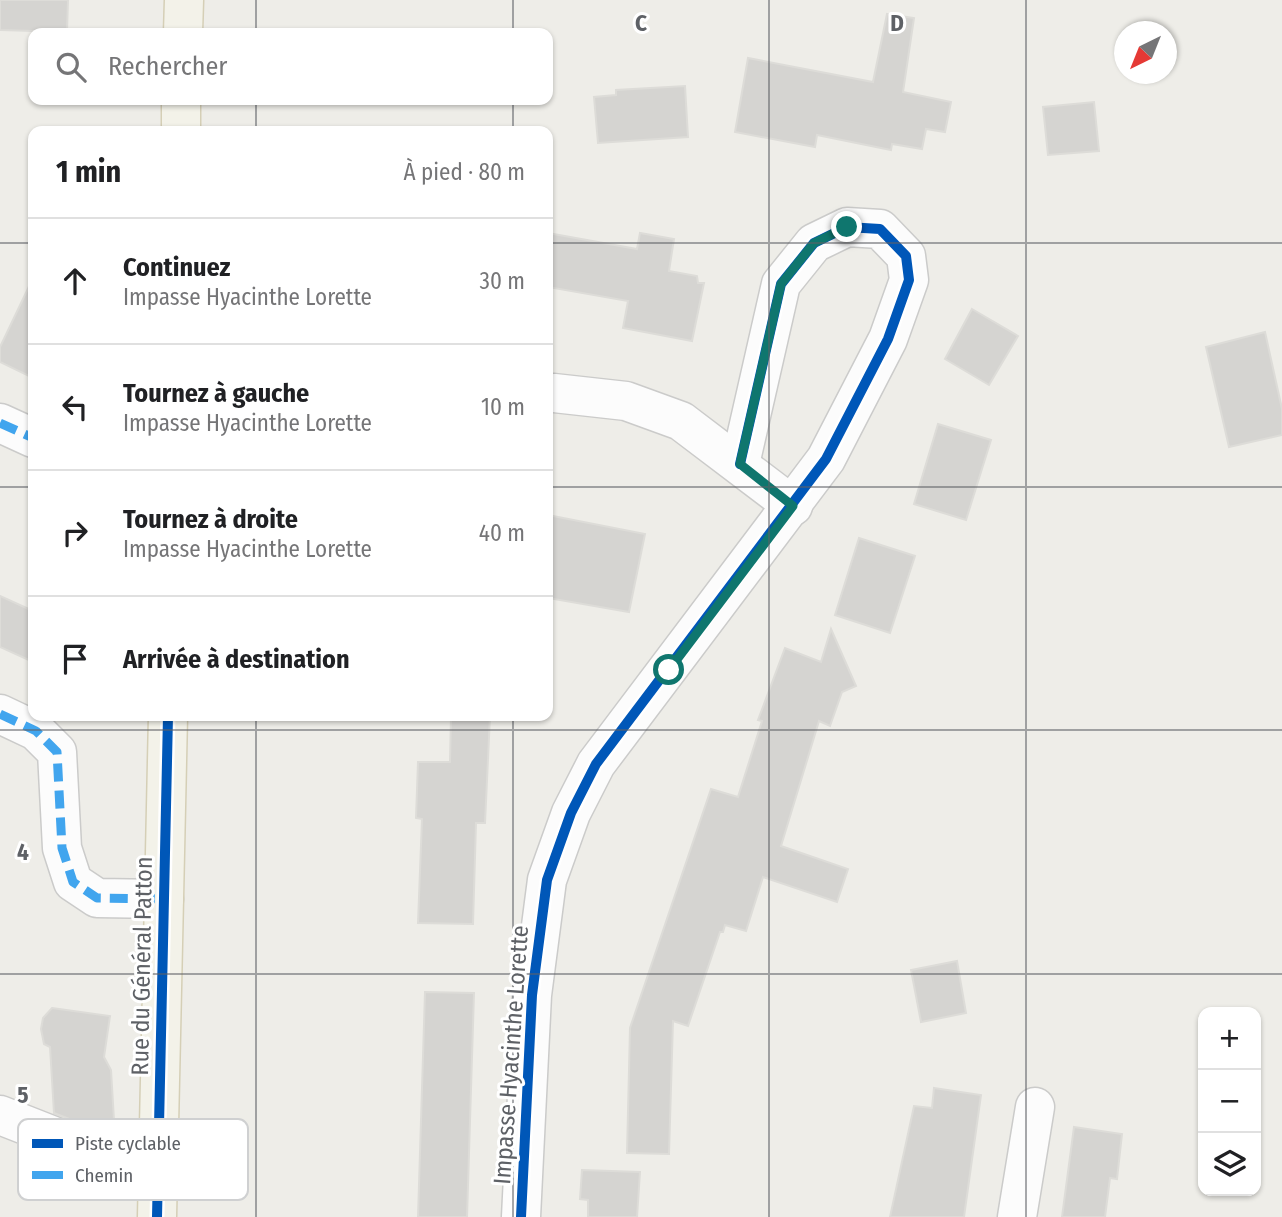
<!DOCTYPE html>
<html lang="fr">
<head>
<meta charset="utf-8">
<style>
  :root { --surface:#fff; --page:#f2f2f2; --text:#202124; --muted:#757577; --line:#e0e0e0 }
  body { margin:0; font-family:"Fira Sans Condensed",sans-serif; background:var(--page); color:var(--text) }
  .controls { position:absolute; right:21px; bottom:21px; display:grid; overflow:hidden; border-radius:14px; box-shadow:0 2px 5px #0004 }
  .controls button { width:63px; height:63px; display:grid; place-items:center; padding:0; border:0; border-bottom:2px solid var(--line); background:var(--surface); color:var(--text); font:35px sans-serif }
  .compass { position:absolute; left:1114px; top:21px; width:63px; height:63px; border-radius:50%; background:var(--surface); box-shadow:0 2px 5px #0004; rotate:223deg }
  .stop { position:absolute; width:21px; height:21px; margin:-16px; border:5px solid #0f766e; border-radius:50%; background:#fff }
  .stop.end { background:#0f766e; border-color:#fff; box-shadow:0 2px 7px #0008 }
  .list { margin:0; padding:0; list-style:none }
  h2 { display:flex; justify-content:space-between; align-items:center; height:91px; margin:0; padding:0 28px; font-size:30px }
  h2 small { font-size:23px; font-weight:400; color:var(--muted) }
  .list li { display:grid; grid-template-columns:46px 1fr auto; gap:21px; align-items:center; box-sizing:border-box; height:126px; padding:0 28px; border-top:2px solid var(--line) }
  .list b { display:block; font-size:26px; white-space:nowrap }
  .list p { margin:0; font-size:23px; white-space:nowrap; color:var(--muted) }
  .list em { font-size:23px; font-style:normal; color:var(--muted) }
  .icon { flex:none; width:38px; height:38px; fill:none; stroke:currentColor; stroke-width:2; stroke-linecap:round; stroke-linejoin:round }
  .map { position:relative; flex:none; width:1282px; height:1217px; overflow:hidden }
  .search { position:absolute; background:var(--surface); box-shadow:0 2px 5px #0004; left:28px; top:28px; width:525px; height:77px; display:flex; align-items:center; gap:18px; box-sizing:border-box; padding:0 24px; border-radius:14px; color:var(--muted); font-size:26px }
  .panel { position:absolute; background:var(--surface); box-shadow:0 2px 5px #0004; left:28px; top:126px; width:525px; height:595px; border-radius:14px }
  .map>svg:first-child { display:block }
  .building { fill:#d5d4d1; stroke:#dddcd8; stroke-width:2 }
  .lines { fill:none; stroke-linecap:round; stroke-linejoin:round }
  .minor-casing { stroke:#cbcbca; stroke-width:41 }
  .major-casing { stroke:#d5cfb6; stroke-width:41 }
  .minor { stroke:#fcfcfc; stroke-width:38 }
  .major { stroke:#f3f2e9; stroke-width:38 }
  .quiet { stroke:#41a5ee; stroke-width:9; stroke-dasharray:18 9; stroke-linecap:butt }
  .cycleway-casing { stroke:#fff; stroke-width:15 }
  .cycleway { stroke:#0057b8; stroke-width:10 }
  .route { stroke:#0f766e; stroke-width:9 }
  .grid { fill:none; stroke:#5e6166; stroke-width:2; stroke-opacity:0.55 }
  .labels { text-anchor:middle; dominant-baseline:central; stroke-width:6; stroke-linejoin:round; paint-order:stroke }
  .street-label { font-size:24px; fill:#5e6166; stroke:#fff }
  .key { fill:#fff; stroke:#cfd0d1; stroke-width:2 }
  .key-label { font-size:19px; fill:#5e6166 }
  .grid-label { font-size:23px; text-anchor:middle; font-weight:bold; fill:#5e6166; stroke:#fff; stroke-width:6; stroke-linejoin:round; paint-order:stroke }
</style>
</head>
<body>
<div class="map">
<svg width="1282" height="1217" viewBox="0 0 1282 1217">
  <rect width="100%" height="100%" fill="#eeede8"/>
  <g class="building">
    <path d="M 0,0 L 68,0 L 67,32 L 0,30 Z"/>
    <path d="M 887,14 L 914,18 L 903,92 L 951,102 L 945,132 L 926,129 L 922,149 L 892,144 L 891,150 L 817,135 L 815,147 L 735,132 L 748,58 L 873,82 Z"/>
    <path d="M 685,86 L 688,137 L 598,143 L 594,97 L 616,95 L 616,90 Z"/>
    <path d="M 1094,102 L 1099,151 L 1048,155 L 1043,107 Z"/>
    <path d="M 548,233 L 637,249 L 640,233 L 674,239 L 669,271 L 697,276 L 698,283 L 704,283 L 692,341 L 623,328 L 628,301 L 548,287 Z"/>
    <path d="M 33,278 L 33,378 L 0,362 L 0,347 Z"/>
    <path d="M 972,309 L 1018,336 L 989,385 L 945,359 Z"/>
    <path d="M 1265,332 L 1282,409 L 1282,435 L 1229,447 L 1206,347 Z"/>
    <path d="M 938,424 L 991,440 L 966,520 L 914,504 Z"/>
    <path d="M 548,515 L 645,534 L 629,612 L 548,598 Z"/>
    <path d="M 859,538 L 915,556 L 890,633 L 835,615 Z"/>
    <path d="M 0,596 L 33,611 L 33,662 L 0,647 Z"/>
    <path d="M 831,629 L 856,686 L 842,692 L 830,726 L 819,721 L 781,846 L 848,869 L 837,902 L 763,877 L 746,931 L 725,925 L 723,932 L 720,932 L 688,1026 L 673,1021 L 669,1154 L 627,1153 L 630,1028 L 711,789 L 738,797 L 762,721 L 758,720 L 785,648 L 821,662 Z"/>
    <path d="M 451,716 L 490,716 L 485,823 L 476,823 L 473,924 L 418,923 L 422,819 L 416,818 L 418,762 L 450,762 Z"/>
    <path d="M 957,961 L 966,1013 L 921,1022 L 911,970 Z"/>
    <path d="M 425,992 L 474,993 L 467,1217 L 418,1217 Z"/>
    <path d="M 52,1008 L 110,1016 L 104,1057 L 111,1070 L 115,1137 L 54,1113 L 50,1047 L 44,1044 L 41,1029 L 43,1018 Z"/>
    <path d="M 934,1088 L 981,1095 L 964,1217 L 890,1217 L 914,1106 L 932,1108 Z"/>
    <path d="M 1074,1127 L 1122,1134 L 1117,1179 L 1110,1178 L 1105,1217 L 1062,1217 Z"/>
    <path d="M 582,1170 L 640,1172 L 637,1217 L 588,1217 L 588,1200 L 580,1199 Z"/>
  </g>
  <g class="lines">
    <g class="minor-casing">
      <g id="minor">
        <path d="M 554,393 L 626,401 L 681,421 L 793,506"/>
        <path d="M 0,423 L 33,438"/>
        <path d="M 0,714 L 36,731 L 57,752 L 62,848 L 73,882 L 97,898 L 164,899"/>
        <path d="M 0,1115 L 158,1177"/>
        <path d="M 521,1217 L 532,995 L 547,880 L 571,813 L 596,764 L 826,459 L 888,339 L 909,280 L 906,256 L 880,229 L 847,227 L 814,243 L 781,284 L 740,464"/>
        <path d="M 1017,1217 L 1035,1107"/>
      </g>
    </g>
    <g class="major-casing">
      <g id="major">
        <path d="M 183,33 L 184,0"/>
        <path d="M 181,131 L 181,100"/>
        <path d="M 157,1217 L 168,716"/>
      </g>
    </g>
    <use href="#minor" class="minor"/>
    <use href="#major" class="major"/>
    <g class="quiet">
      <path d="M 0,423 L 33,438"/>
      <path d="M 0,714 L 36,731 L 57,752 L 62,848 L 73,882 L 97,898 L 164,899"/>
    </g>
    <g class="cycleway-casing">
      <g id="cycleway">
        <path d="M 157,1217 L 168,716"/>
        <path d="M 521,1217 L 532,995 L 547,880 L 571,813 L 596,764 L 826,459 L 888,339 L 909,280 L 906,256 L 880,229 L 847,227 L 814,243 L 781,284 L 740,464"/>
      </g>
    </g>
    <use href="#cycleway" class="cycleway"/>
  </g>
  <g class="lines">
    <path class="route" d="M 669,670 L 793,506 L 740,464 L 781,284 L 814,243 L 847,227"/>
  </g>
  <path class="grid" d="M 256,0 L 256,33M 513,0 L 513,33M 769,0 L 769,1217M 1026,0 L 1026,1217M 256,100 L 256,131M 513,100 L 513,131M 0,243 L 33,243M 548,243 L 1282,243M 0,487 L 33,487M 548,487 L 1282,487M 256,716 L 256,1217M 513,716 L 513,1217M 0,730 L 1282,730M 0,974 L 1282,974"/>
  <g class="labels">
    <g class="street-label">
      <text transform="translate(142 966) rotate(-89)">Rue du Général Patton</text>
      <text transform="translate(511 1055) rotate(-86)">Impasse Hyacinthe Lorette</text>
    </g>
  </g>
  <rect x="18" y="1119" width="230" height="81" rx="10" class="key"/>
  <rect x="32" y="1139" width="31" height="9" fill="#0057b8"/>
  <rect x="32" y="1171" width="31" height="8" fill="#41a5ee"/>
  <g class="key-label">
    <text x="75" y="1150">Piste cyclable</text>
    <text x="75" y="1182">Chemin</text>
  </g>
  <g class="grid-label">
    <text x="641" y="31">C</text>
    <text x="897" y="31">D</text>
    <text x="23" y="860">4</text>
    <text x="23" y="1103">5</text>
  </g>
</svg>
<div class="controls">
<button>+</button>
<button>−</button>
<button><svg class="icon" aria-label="layers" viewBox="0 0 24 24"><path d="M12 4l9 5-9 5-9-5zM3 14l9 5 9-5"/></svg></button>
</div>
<svg class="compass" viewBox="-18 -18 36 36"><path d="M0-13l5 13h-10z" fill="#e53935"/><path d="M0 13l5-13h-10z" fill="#757577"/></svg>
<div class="stop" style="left:669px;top:670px"></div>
<div class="stop end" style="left:847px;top:227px"></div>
<div class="search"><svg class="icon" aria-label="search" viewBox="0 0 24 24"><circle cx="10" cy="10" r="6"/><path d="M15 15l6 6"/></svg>Rechercher</div>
<section class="panel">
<h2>1 min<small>À pied · 80 m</small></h2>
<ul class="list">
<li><svg class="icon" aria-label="ahead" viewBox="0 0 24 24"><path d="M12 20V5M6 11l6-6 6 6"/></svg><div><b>Continuez</b><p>Impasse Hyacinthe Lorette</p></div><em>30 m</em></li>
<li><svg class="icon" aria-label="left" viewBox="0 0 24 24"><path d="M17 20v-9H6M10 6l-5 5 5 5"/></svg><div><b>Tournez à gauche</b><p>Impasse Hyacinthe Lorette</p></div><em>10 m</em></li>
<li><svg class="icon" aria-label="right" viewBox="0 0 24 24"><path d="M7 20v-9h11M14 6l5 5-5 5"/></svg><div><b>Tournez à droite</b><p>Impasse Hyacinthe Lorette</p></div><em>40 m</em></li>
<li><svg class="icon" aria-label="arrive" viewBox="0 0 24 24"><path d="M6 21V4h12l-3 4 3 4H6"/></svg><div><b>Arrivée à destination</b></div></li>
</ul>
</section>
</div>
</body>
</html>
